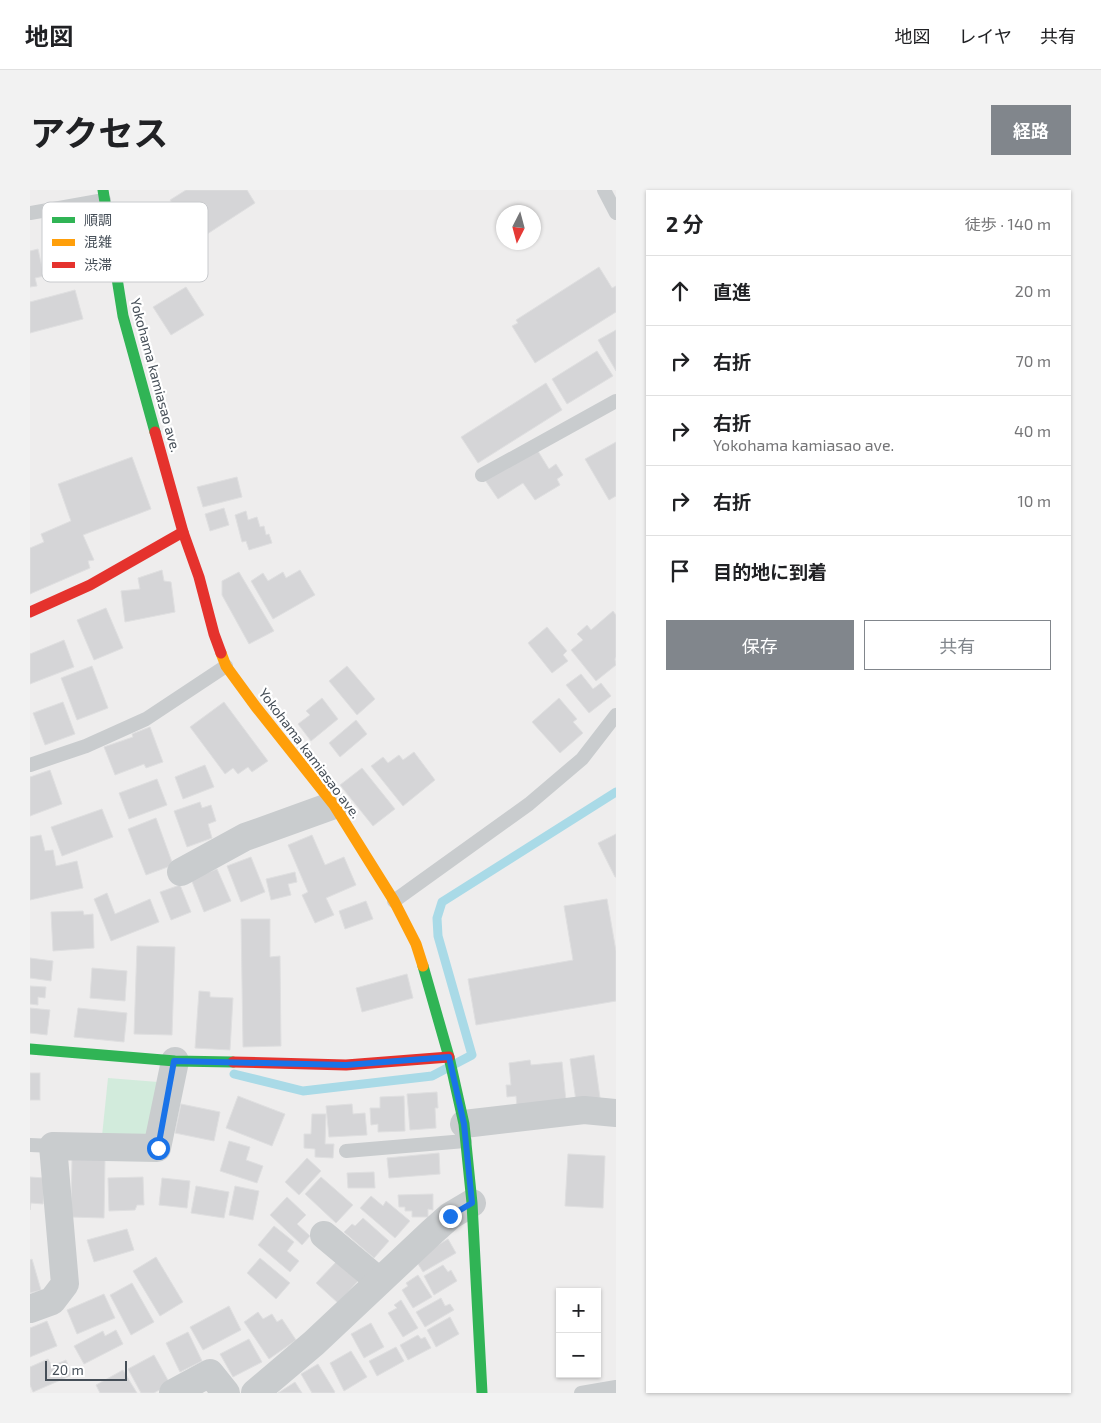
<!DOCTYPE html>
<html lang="ja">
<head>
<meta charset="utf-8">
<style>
  :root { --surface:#fff; --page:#f2f2f2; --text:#202124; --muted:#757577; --line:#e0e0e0; --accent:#81868c }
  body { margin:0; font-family:"Exo 2","Noto Sans JP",sans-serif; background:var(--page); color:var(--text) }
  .controls { position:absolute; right:15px; bottom:15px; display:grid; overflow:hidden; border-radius:0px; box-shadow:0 1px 4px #0004 }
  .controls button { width:45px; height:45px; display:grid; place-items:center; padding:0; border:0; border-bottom:1px solid var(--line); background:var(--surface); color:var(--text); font:25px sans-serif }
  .compass { position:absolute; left:466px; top:15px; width:45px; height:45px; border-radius:50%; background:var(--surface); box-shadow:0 1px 4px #0004; rotate:186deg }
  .scale { position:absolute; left:15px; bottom:12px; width:82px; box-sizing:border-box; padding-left:5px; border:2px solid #464f58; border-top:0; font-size:14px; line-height:18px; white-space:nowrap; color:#464f58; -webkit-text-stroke:4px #fff; paint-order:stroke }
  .stop { position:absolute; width:15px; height:15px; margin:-11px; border:4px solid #1a73e8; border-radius:50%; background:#fff }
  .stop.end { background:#1a73e8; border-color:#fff; box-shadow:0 1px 5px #0008 }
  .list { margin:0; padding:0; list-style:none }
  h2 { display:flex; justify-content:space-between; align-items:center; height:65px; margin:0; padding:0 20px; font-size:21px }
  h2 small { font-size:16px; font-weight:400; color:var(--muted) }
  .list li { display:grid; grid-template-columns:32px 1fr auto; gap:15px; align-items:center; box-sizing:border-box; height:70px; padding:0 20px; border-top:1px solid var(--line) }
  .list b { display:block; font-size:19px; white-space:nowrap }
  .list p { margin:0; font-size:16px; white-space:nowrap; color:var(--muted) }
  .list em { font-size:16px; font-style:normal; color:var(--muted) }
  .actions { display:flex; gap:10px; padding:15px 20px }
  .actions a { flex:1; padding:11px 0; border:1px solid var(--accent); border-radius:0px; text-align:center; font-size:18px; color:var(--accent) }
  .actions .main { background:var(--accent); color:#fff }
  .icon { flex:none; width:28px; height:28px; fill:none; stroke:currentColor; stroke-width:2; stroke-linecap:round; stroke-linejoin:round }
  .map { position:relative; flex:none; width:586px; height:1203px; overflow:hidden; border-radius:0px }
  header { display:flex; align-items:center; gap:30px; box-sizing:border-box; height:70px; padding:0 25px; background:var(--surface); border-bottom:1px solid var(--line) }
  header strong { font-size:24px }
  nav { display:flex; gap:28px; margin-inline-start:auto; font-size:18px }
  .intro { display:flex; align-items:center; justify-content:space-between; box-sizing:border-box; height:120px; padding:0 30px }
  h1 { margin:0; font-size:35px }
  .button { padding:12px 22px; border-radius:0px; background:var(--accent); color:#fff; font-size:18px; font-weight:700 }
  main { display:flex; gap:30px; padding:0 30px }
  aside { flex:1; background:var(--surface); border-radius:0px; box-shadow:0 1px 4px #0004 }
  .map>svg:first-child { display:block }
  .green { fill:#d2ebdc }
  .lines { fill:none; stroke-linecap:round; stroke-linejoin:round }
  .stream { stroke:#a9dae7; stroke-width:9 }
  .building { fill:#d5d5d7; stroke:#dfdfe0 }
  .lane { stroke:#c9ccce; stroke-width:14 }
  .street { stroke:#c9ccce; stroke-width:28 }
  .fast { stroke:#30b455; stroke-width:11 }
  .slow { stroke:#ff9f0a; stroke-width:11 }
  .jam { stroke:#e5322d; stroke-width:11 }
  .route { stroke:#1a73e8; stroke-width:6 }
  .labels { text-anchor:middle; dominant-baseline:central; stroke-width:4.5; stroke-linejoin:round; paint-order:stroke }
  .street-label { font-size:14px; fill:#464f58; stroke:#fff }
  .key { fill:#fff; stroke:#c8cacd; stroke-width:1 }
  .key-label { font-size:14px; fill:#464f58 }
</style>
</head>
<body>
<header>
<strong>地図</strong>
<nav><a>地図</a><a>レイヤ</a><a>共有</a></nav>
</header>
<div class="intro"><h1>アクセス</h1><a class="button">経路</a></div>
<main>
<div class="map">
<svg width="586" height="1203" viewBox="0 0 586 1203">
  <rect width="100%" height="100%" fill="#eeeded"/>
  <path class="green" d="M 78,888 L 128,892 L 120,948 L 72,946 Z"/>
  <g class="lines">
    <path class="stream" d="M 204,884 L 273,901 L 402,886 L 442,865 L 408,746 L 407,728 L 412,712 L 586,602"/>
  </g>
  <g class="building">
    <path d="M 156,0 L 217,0 L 225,13 L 134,72 L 113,41 L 147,20 L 140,10 Z"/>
    <path d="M 8,59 L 14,86 L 5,88 L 7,96 L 0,97 L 0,61 Z"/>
    <path d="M 569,77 L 582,98 L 586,96 L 586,122 L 505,173 L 482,136 L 488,133 L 486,130 Z"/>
    <path d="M 156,97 L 174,125 L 141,145 L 123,117 Z"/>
    <path d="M 45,100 L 53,129 L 0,143 L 0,112 Z"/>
    <path d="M 586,140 L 586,181 L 568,150 Z"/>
    <path d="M 567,161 L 583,186 L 537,214 L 522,189 Z"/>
    <path d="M 516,193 L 532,220 L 448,273 L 431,247 Z"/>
    <path d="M 586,252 L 586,306 L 579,310 L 555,269 Z"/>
    <path d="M 506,258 L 519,279 L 526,274 L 533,285 L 527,289 L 530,295 L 505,310 L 493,293 L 468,309 L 455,290 Z"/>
    <path d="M 102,267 L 121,319 L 53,345 L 64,370 L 58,371 L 60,378 L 0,404 L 0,358 L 14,352 L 11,344 L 41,331 L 28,294 Z"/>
    <path d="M 207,287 L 212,307 L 173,317 L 167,297 Z"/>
    <path d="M 194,318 L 199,335 L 180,341 L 175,324 Z"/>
    <path d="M 216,321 L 218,330 L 227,327 L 230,337 L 234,336 L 236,345 L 239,344 L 242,353 L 219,360 L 216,351 L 212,352 L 205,325 Z"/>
    <path d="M 132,380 L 134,391 L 141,392 L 145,422 L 95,432 L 91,401 L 110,399 L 108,388 Z"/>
    <path d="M 270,380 L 285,405 L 243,429 L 221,391 L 233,383 L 238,391 L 253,382 L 256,388 Z"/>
    <path d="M 209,382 L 244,441 L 219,454 L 192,405 L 192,391 Z"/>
    <path d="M 76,418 L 93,458 L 64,470 L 47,430 Z"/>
    <path d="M 583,421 L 586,425 L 586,467 L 585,469 L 586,475 L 566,491 L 541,460 L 553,450 L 547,444 L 557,435 L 561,440 Z"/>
    <path d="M 517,437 L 537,461 L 533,465 L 538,471 L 522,483 L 498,453 Z"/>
    <path d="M 34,450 L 44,477 L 0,494 L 0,464 Z"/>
    <path d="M 62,476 L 78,518 L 47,530 L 31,488 Z"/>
    <path d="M 317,476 L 345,509 L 327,525 L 299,491 Z"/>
    <path d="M 551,484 L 563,499 L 571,493 L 581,506 L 559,523 L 536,495 Z"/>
    <path d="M 292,508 L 308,529 L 281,551 L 268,534 L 280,525 L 276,521 Z"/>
    <path d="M 529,508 L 547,529 L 543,532 L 553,543 L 530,563 L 502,532 Z"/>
    <path d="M 33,512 L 45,544 L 15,555 L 3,523 Z"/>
    <path d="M 194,512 L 238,571 L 222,582 L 218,577 L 208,584 L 203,578 L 195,584 L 160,537 Z"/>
    <path d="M 326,530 L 337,544 L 310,567 L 299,553 Z"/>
    <path d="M 120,537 L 133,572 L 116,578 L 114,574 L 85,585 L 74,557 L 103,547 L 102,544 Z"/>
    <path d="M 384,562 L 405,590 L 373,616 L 341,576 L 353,567 L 358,573 L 369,565 L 373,570 Z"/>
    <path d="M 175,575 L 184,597 L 153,609 L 145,587 Z"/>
    <path d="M 332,578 L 365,619 L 343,636 L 310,595 Z"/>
    <path d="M 20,580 L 32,614 L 0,626 L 0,587 Z"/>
    <path d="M 127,589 L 137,615 L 99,629 L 89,603 Z"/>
    <path d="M 170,612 L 172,618 L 181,615 L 186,631 L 178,634 L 182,648 L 157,657 L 144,621 Z"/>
    <path d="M 72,619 L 83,647 L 32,666 L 21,637 Z"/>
    <path d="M 126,628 L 143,675 L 116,685 L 98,639 Z"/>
    <path d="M 586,644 L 586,687 L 585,687 L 568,653 Z"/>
    <path d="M 11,645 L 15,661 L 23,660 L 26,676 L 47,671 L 53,698 L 0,710 L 0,647 Z"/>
    <path d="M 282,645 L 295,675 L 314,667 L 326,695 L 296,708 L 304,725 L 285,733 L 272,705 L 278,702 L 258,655 Z"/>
    <path d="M 221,667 L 235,702 L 211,712 L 197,676 Z"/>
    <path d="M 187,679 L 201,711 L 174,722 L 161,689 Z"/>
    <path d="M 265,682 L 267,692 L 258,694 L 261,705 L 241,710 L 236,689 Z"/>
    <path d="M 150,695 L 161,722 L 141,730 L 130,702 Z"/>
    <path d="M 77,703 L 85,724 L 120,709 L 129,732 L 81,751 L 64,709 Z"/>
    <path d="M 577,709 L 586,761 L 586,811 L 446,835 L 438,789 L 543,770 L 534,716 Z"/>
    <path d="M 336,711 L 343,729 L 315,739 L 309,721 Z"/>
    <path d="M 53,721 L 54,725 L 63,724 L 64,758 L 23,761 L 21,722 Z"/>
    <path d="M 211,729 L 240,729 L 240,767 L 250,766 L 251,856 L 213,857 Z"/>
    <path d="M 107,756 L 145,757 L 142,845 L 104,844 Z"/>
    <path d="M 0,768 L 23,771 L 21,791 L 0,788 Z"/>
    <path d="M 62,778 L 97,781 L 95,811 L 60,808 Z"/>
    <path d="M 377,784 L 383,808 L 332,822 L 326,798 Z"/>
    <path d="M 0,796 L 16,797 L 15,808 L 8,807 L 8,815 L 0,814 Z"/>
    <path d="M 169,801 L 180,802 L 180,807 L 203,808 L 200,860 L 165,858 Z"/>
    <path d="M 0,818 L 20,820 L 17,845 L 0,843 Z"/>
    <path d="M 48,818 L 97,823 L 94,852 L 44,847 Z"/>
    <path d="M 564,865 L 570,908 L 546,911 L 540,869 Z"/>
    <path d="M 500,870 L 501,875 L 532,872 L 536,911 L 487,916 L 486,906 L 477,907 L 476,895 L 481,895 L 479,873 Z"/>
    <rect x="0" y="883" width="10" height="27"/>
    <path d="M 407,902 L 408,918 L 405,918 L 406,938 L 380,940 L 377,904 Z"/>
    <path d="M 208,906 L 255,924 L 242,956 L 196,938 Z"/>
    <path d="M 374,906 L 375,941 L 348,942 L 348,934 L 341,935 L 340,918 L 350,918 L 350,907 Z"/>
    <path d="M 151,914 L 190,922 L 184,951 L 145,943 Z"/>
    <path d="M 322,914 L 323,924 L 335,923 L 337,945 L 299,947 L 296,916 Z"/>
    <path d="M 282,924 L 296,924 L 295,954 L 304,954 L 303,968 L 285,967 L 285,959 L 274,958 L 274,944 L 281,944 Z"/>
    <path d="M 199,951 L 220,957 L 216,970 L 233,976 L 227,993 L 190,981 Z"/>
    <path d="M 409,963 L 410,984 L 359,988 L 357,968 Z"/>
    <path d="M 538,964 L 575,966 L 573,1018 L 535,1016 Z"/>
    <path d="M 277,968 L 291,981 L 269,1005 L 255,992 Z"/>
    <path d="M 42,969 L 75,969 L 74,1028 L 41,1027 Z"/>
    <path d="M 344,982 L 345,998 L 318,998 L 317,983 Z"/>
    <path d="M 0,987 L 15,988 L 13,1014 L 1,1013 L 0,1020 Z"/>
    <path d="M 113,987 L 114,1015 L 107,1015 L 105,1020 L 79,1021 L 78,988 Z"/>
    <path d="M 291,987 L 323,1015 L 306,1033 L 275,1004 Z"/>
    <path d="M 132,988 L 160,991 L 157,1018 L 129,1015 Z"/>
    <path d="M 166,996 L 199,1002 L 194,1028 L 161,1023 Z"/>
    <path d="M 205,996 L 229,1001 L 223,1030 L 199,1025 Z"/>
    <path d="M 403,1004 L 403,1020 L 398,1019 L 398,1027 L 382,1027 L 382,1021 L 375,1021 L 375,1017 L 369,1017 L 368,1005 Z"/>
    <path d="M 341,1006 L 353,1016 L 356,1011 L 380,1031 L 365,1048 L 330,1018 Z"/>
    <path d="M 257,1007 L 276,1025 L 267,1034 L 280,1046 L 272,1055 L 240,1025 Z"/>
    <path d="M 333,1028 L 359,1051 L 344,1068 L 314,1042 L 322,1034 L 325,1036 Z"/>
    <path d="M 244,1036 L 264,1052 L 257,1061 L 269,1071 L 260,1082 L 228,1055 Z"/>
    <path d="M 97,1039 L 104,1060 L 64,1072 L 57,1050 Z"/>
    <path d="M 418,1049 L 426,1063 L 393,1082 L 385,1069 Z"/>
    <path d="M 126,1067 L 153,1112 L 130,1126 L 103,1081 Z"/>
    <path d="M 230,1068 L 260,1093 L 246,1109 L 217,1083 Z"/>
    <path d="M 2,1069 L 11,1100 L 0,1103 L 0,1070 Z"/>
    <path d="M 306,1072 L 328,1091 L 308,1113 L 286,1093 Z"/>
    <path d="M 413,1075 L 418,1082 L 421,1080 L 427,1091 L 404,1105 L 394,1086 Z"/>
    <path d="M 388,1085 L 402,1107 L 383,1118 L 372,1100 L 378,1096 L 376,1093 Z"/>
    <path d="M 102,1093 L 124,1132 L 101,1145 L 80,1105 Z"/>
    <path d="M 74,1104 L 85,1128 L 47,1144 L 37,1120 Z"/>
    <path d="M 411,1108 L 415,1116 L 420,1114 L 424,1120 L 395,1137 L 386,1122 Z"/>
    <path d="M 371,1110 L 388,1138 L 373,1147 L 358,1123 L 367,1118 L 364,1115 Z"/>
    <path d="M 199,1116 L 211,1140 L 173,1160 L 160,1137 Z"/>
    <path d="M 228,1122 L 233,1129 L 242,1124 L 247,1132 L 252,1129 L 266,1150 L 239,1169 L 214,1132 Z"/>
    <path d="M 420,1127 L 429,1144 L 406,1157 L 397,1140 Z"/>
    <path d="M 17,1131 L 27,1156 L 0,1167 L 0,1138 Z"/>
    <path d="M 341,1133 L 354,1157 L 334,1168 L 321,1144 Z"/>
    <path d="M 86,1140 L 93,1154 L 54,1174 L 44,1156 L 73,1141 L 75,1146 Z"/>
    <path d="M 158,1142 L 172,1171 L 150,1182 L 136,1153 Z"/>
    <path d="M 388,1145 L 391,1149 L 395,1147 L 401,1158 L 378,1170 L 370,1155 Z"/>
    <path d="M 219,1149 L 232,1172 L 203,1187 L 190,1164 Z"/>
    <path d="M 366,1157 L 374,1171 L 347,1186 L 339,1171 Z"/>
    <path d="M 321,1161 L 337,1187 L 314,1201 L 300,1173 Z"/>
    <path d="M 124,1165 L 140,1194 L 124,1203 L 111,1203 L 98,1179 Z"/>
    <path d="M 18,1169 L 22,1176 L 36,1170 L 42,1185 L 3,1202 L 0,1195 L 0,1177 Z"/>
    <path d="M 288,1174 L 305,1202 L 304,1203 L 282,1203 L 271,1184 Z"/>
    <path d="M 93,1180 L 107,1203 L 70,1203 L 66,1195 Z"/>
    <path d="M 265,1192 L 272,1203 L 248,1203 Z"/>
  </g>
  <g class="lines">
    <g class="lane">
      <path d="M 574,0 L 586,23"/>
      <path d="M 0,23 L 74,10"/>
      <path d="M 452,285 L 586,211"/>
      <path d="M 0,575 L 56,556 L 116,529 L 196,476"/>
      <path d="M 364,711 L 499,614 L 552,569 L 586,525"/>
      <path d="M 0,955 L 23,956"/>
      <path d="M 316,961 L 435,951"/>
      <path d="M 551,1203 L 586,1197"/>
    </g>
    <g class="street">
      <path d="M 151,682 L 215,647 L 304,615"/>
      <path d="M 434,934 L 554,920 L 586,923"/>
      <path d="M 294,1045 L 349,1091"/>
      <path d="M 0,1119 L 22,1111 L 35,1094 L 23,956 L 127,958 L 145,871"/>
      <path d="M 143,1203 L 180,1183 L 196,1203"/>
      <path d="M 225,1203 L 284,1153 L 402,1042 L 420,1026 L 442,1013"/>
    </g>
    <g class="fast">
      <path d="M 73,0 L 93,126 L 125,242"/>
      <path d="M 393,776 L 419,867 L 434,934 L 442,1013 L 452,1203"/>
      <path d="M 0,859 L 145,871 L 203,872"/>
    </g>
    <path class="slow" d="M 191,463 L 196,476 L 226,517 L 304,615 L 364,711 L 386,754 L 393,776"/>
    <g class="jam">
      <path d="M 125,242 L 153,342 L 169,387 L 184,444 L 191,463"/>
      <path d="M 0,422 L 60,395 L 153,342"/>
      <path d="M 203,872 L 316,875 L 419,867"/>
    </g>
  </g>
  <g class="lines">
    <path class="route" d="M 128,958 L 144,871 L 316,875 L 419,867 L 434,934 L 442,1013 L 420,1026"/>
  </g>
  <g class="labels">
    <g class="street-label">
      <text transform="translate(126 185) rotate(75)">Yokohama kamiasao ave.</text>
      <text transform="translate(280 563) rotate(53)">Yokohama kamiasao ave.</text>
    </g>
  </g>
  <rect x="12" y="12" width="166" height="80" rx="8" class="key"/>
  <rect x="22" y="27" width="23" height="6" fill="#30b455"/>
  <rect x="22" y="49" width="23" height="7" fill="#ff9f0a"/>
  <rect x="22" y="72" width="23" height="6" fill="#e5322d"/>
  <g class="key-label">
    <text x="54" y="35">順調</text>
    <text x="54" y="57">混雑</text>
    <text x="54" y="80">渋滞</text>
  </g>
</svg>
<div class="controls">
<button>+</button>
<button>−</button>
</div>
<svg class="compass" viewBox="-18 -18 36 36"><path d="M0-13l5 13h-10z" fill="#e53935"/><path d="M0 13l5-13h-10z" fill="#757577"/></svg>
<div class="scale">20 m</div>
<div class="stop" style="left:128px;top:958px"></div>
<div class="stop end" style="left:420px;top:1026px"></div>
</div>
<aside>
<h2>2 分<small>徒歩 · 140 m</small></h2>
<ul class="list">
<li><svg class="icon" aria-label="ahead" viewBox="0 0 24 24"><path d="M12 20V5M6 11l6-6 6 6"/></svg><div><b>直進</b></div><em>20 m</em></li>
<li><svg class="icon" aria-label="right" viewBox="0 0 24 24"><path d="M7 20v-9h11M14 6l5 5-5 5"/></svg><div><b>右折</b></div><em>70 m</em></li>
<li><svg class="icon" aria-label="right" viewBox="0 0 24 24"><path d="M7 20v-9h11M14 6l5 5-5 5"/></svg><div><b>右折</b><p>Yokohama kamiasao ave.</p></div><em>40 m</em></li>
<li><svg class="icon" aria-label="right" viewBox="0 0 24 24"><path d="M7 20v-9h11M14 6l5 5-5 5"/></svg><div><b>右折</b></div><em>10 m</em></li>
<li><svg class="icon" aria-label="arrive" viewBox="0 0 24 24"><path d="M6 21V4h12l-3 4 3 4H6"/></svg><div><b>目的地に到着</b></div></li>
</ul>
<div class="actions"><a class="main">保存</a><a>共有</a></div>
</aside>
</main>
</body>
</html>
